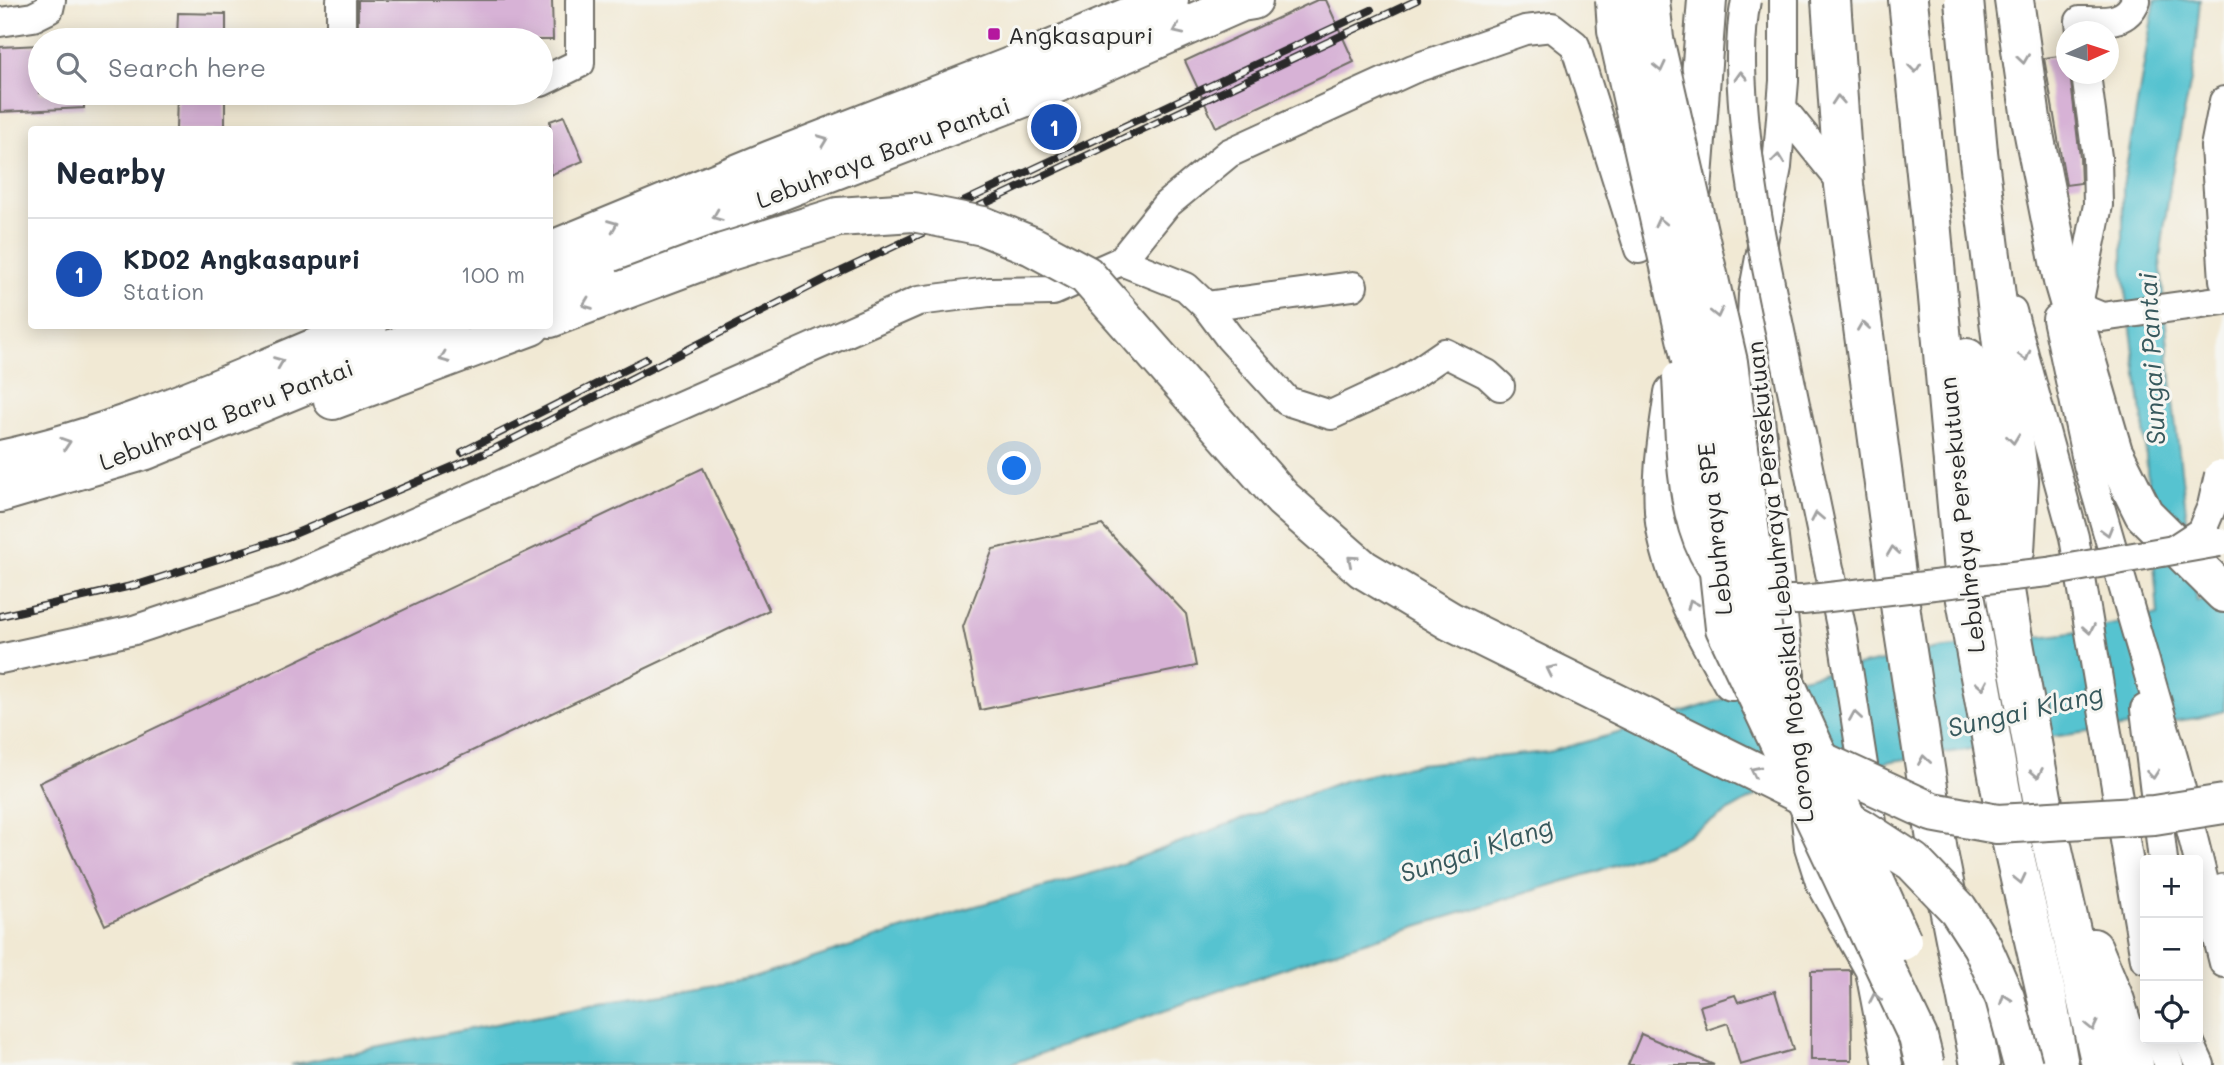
<!DOCTYPE html>
<html lang="en">
<head>
<meta charset="utf-8">
<style>
  :root { --surface:#fff; --page:#f6f6f7; --text:#1f2937; --muted:#747a83; --line:#e0e1e3; --accent:#b45309 }
  body { margin:0; font-family:Mali,sans-serif; background:var(--page); color:var(--text) }
  .controls { position:absolute; right:21px; bottom:21px; display:grid; overflow:hidden; border-radius:7px; box-shadow:0 4px 18px #0003 }
  .controls button { width:63px; height:63px; display:grid; place-items:center; padding:0; border:0; border-bottom:2px solid var(--line); background:var(--surface); color:var(--text); font:35px sans-serif }
  .compass { position:absolute; left:2056px; top:21px; width:63px; height:63px; border-radius:50%; background:var(--surface); box-shadow:0 4px 18px #0003; rotate:87deg }
  .you { position:absolute; left:1015px; top:469px; width:24px; height:24px; margin:-18px; border:5px solid #fff; border-radius:50%; background:#1a73e8; box-shadow:0 0 0 10px #1a73e833 }
  .badge { display:grid; place-items:center; width:46px; height:46px; border-radius:50%; background:var(--accent); color:#fff; font-size:23px; font-weight:700 }
  .pin { position:absolute; translate:-50% -50%; border:4px solid #fff; box-shadow:0 2px 7px #0006 }
  .list { margin:0; padding:0; list-style:none }
  h2 { display:flex; justify-content:space-between; align-items:center; height:91px; margin:0; padding:0 28px; font-size:30px }
  h2 small { font-size:23px; font-weight:400; color:var(--muted) }
  .list li { display:grid; grid-template-columns:46px 1fr auto; gap:21px; align-items:center; box-sizing:border-box; height:112px; padding:0 28px; border-top:2px solid var(--line) }
  .list b { display:block; font-size:26px; white-space:nowrap }
  .list p { margin:0; font-size:23px; white-space:nowrap; color:var(--muted) }
  .list em { font-size:23px; font-style:normal; color:var(--muted) }
  .icon { flex:none; width:38px; height:38px; fill:none; stroke:currentColor; stroke-width:2; stroke-linecap:round; stroke-linejoin:round }
  .map { position:relative; flex:none; width:2224px; height:1065px; overflow:hidden }
  .search { position:absolute; background:var(--surface); box-shadow:0 4px 18px #0003; left:28px; top:28px; width:525px; height:77px; display:flex; align-items:center; gap:18px; box-sizing:border-box; padding:0 24px; border-radius:38px; color:var(--muted); font-size:26px }
  .panel { position:absolute; background:var(--surface); box-shadow:0 4px 18px #0003; left:28px; top:126px; width:525px; height:203px; border-radius:7px }
  .map>svg:first-child { display:block }
  .water { fill:#57c3d0; stroke:#41777e; stroke-width:2 }
  .building { fill:#d7b2d6 }
  .lines { fill:none; stroke-linecap:round; stroke-linejoin:round }
  .minor-casing { stroke:#706e66; stroke-width:32 }
  .major-casing { stroke:#706e66; stroke-width:38 }
  .highway-casing { stroke:#706e66; stroke-width:42 }
  .minor { stroke:#fff; stroke-width:28 }
  .major { stroke:#fff; stroke-width:35 }
  .highway { stroke:#fff; stroke-width:38 }
  .rail-casing { stroke:#2b2b2b; stroke-width:8 }
  .rail { stroke:#f6f6f2; stroke-width:5; stroke-dasharray:16; stroke-linecap:butt }
  .minor-bridge-casing { stroke:#706e66; stroke-width:32; stroke-linecap:butt }
  .highway-bridge-casing { stroke:#706e66; stroke-width:42; stroke-linecap:butt }
  .minor-bridge { stroke:#fff; stroke-width:28 }
  .highway-bridge { stroke:#fff; stroke-width:38 }
  .oneway { stroke:#a0a0a0 }
  .poi-dot { fill:#b5179e; stroke:#f6f6f2; stroke-width:2.5 }
  .labels { text-anchor:middle; dominant-baseline:central; stroke-width:6; stroke-linejoin:round; paint-order:stroke }
  .poi-label { font-size:24px; fill:#2b2b2b; stroke:#f6f6f2; text-anchor:start }
  .street-label { font-size:24px; fill:#2b2b2b; stroke:#f6f6f2 }
  .water-label { font-size:26px; font-style:italic; fill:#38595d; stroke:#f6f6f2 }
</style>
</head>
<body>
<div class="map">
<svg width="2224" height="1065" viewBox="0 0 2224 1065">
  <rect width="100%" height="100%" fill="#f6f6f2"/>
  <filter id="ink" filterUnits="userSpaceOnUse"><feTurbulence type="fractalNoise" baseFrequency=".0143" numOctaves="2"/><feDisplacementMap in="SourceGraphic" scale="14" xChannelSelector="R" yChannelSelector="G"/><feConvolveMatrix kernelMatrix="1 2 1 2 8 2 1 2 1" color-interpolation-filters="sRGB"/></filter>
  <filter id="wash" filterUnits="userSpaceOnUse"><feTurbulence type="fractalNoise" baseFrequency=".00686" numOctaves="4" result="noise"/><feDisplacementMap in="SourceGraphic" scale="28" xChannelSelector="R" yChannelSelector="G"/><feGaussianBlur stdDeviation="1.57" result="paint"/><feColorMatrix in="noise" values="0 0 0 0 0 0 0 0 0 0 0 0 0 0 0 0 0 1.4 0 .05"/><feComposite in="paint" operator="in"/></filter>
  <g filter="url(#wash)">
    <rect width="100%" height="100%" fill="#f1e9d4"/>
    <path class="water" d="M 2155,0 L 2200,0 L 2194,65 L 2171,178 L 2160,259 L 2173,403 L 2197,602 L 2224,591 L 2224,711 L 2198,718 L 2050,737 L 1893,761 L 1813,778 L 1757,795 L 1675,842 L 1598,871 L 1325,954 L 1008,1065 L 290,1065 L 601,1003 L 684,991 L 753,978 L 965,909 L 1111,868 L 1346,780 L 1419,764 L 1548,752 L 1633,729 L 1757,688 L 1819,674 L 1939,649 L 2072,633 L 2158,615 L 2144,430 L 2123,267 L 2123,186 Z"/>
    <g id="blocks">
      <g class="building">
        <path d="M 358,0 L 552,0 L 553,40 L 358,40 Z"/>
        <path d="M 1317,0 L 1326,0 L 1354,62 L 1216,127 L 1185,61 Z"/>
        <path d="M 178,13 L 226,14 L 226,40 L 177,40 Z"/>
        <path d="M 40,45 L 40,93 L 84,93 L 84,108 L 0,112 L 0,47 Z"/>
        <path d="M 2067,55 L 2067,74 L 2070,74 L 2080,158 L 2081,183 L 2066,185 L 2044,58 Z"/>
        <path d="M 177,93 L 225,93 L 225,130 L 176,130 Z"/>
        <path d="M 564,116 L 583,161 L 550,175 L 550,121 Z"/>
        <path d="M 703,468 L 769,610 L 105,925 L 39,783 Z"/>
        <path d="M 1102,525 L 1186,614 L 1196,666 L 980,710 L 963,627 L 993,549 Z"/>
        <path d="M 1851,970 L 1852,1060 L 1811,1060 L 1811,971 Z"/>
        <path d="M 1775,991 L 1793,1050 L 1740,1065 L 1728,1023 L 1707,1030 L 1700,1006 L 1735,995 L 1738,1002 Z"/>
        <path d="M 1641,1034 L 1714,1065 L 1628,1065 Z"/>
      </g>
    </g>
  </g>
  <g filter="url(#ink)">
    <use href="#blocks" fill-opacity="0" stroke="#706e66" stroke-width="2"/>
    <g class="lines">
      <g class="minor-casing">
        <g id="minor">
          <path d="M 1784,0 L 1784,81 L 1777,167 L 1753,295 L 1751,342 L 1790,675"/>
          <path d="M 0,22 L 33,17 L 49,9 L 51,0"/>
          <path d="M 2081,32 L 2080,21 C 2103,21 2126,25 2136,0"/>
          <path d="M 341,40 L 341,0"/>
          <path d="M 2086,74 L 2097,157 L 2098,205 L 2079,300 L 2085,310 L 2102,317 L 2224,300"/>
          <path d="M 541,82 L 580,63 L 580,0"/>
          <path d="M 2224,101 L 2215,147 L 2224,280"/>
          <path d="M 1782,108 L 1844,185"/>
          <path d="M 1121,261 L 1186,287 L 1206,306 L 1229,337 L 1287,401 L 1331,415 L 1404,381 L 1445,353 L 1487,374 L 1500,386"/>
          <path d="M 1206,306 L 1353,286"/>
          <path d="M 2012,311 L 2074,537 L 2145,959"/>
          <path d="M 2057,319 L 2088,465 L 2174,761 L 2224,963"/>
          <path d="M 1791,385 L 1842,631 L 1876,848"/>
          <path d="M 0,659 L 134,630 L 284,580 L 918,301 L 989,292 L 1053,291 L 1121,261 L 1166,205 L 1229,153 L 1413,69 L 1525,30 L 1552,27 L 1575,45 L 1639,249"/>
          <path d="M 2145,709 L 2163,860"/>
          <path d="M 1806,820 L 1809,847 L 1820,882 L 1870,971 L 1888,1065"/>
          <path d="M 2159,1039 L 2169,1065"/>
          <path d="M 2188,1039 L 2200,1065"/>
        </g>
      </g>
      <g class="major-casing">
        <path id="major" d="M 2224,892 L 2224,898"/>
      </g>
      <g class="highway-casing">
        <g id="highway">
          <path d="M 1831,0 L 1844,185 L 1902,619 L 1938,852 L 1980,1065"/>
          <path d="M 1908,0 L 1931,221 L 1965,594 L 2005,813 L 2047,997 L 2059,1065"/>
          <path d="M 2014,0 L 2031,119 L 2063,281 L 2113,452 L 2144,514 L 2224,593"/>
          <path d="M 1978,152 L 2019,480 L 2015,551"/>
          <path d="M 1692,190 L 1707,0"/>
          <path d="M 550,251 L 771,160 L 1010,67 L 1169,0"/>
          <path d="M 550,284 L 780,191 L 1023,98 L 1241,2 L 1253,0"/>
          <path d="M 550,318 L 624,290"/>
          <path d="M 1967,358 L 2011,627 L 2045,814 L 2101,1065"/>
          <path d="M 1674,393 C 1668,435 1660,479 1665,522 C 1673,580 1705,632 1732,681"/>
          <path d="M 333,400 L 531,326"/>
          <path d="M 0,460 C 126,434 249,374 368,326"/>
          <path d="M 0,493 L 146,450 L 448,326"/>
          <path d="M 2093,948 L 2115,1001 L 2134,1065"/>
        </g>
      </g>
      <use href="#minor" class="minor"/>
      <use href="#major" class="major"/>
      <use href="#highway" class="highway"/>
      <g class="rail-casing">
        <g id="rail">
          <path d="M 944,211 L 1371,10"/>
          <path d="M 462,452 L 646,359"/>
          <path d="M 0,616 L 140,584 L 287,537 L 490,451 L 831,276 L 1417,0"/>
        </g>
      </g>
      <use href="#rail" class="rail"/>
      <g class="minor-bridge-casing">
        <g id="minor-bridge">
          <path d="M 1746,0 C 1738,43 1741,84 1745,127 C 1753,214 1774,299 1791,385"/>
          <path d="M 1677,377 C 1681,438 1676,560 1739,592 C 1758,601 1782,600 1803,600 L 2048,572 L 2219,542"/>
          <path d="M 2175,549 L 2201,532 L 2212,506 L 2219,475"/>
        </g>
      </g>
      <g class="highway-bridge-casing">
        <g id="highway-bridge">
          <path d="M 1615,0 L 1617,30 L 1701,405 L 1725,628 L 1918,1037 L 1925,1065"/>
          <path d="M 1650,0 L 1654,39 L 1728,362 L 1763,634 L 1902,941"/>
          <path d="M 1964,0 L 1978,152"/>
          <path d="M 624,290 L 723,253 L 838,217 L 913,212 L 983,226 L 1032,246 L 1086,275 L 1283,499 L 1363,569 L 1450,621 L 1796,792 L 1861,828 L 1913,862 L 1958,909 L 1982,946 L 2005,998 L 2023,1065"/>
          <path d="M 1810,756 L 1932,812 L 1997,824 L 2154,815 L 2224,804"/>
        </g>
      </g>
      <use href="#minor-bridge" class="minor-bridge"/>
      <use href="#highway-bridge" class="highway-bridge"/>
    </g>
    <defs><path id="oneway-chevron" d="M-2-3.5L2.5 0L-2 3.5" fill="none" stroke-width="1.6" stroke-linecap="round" stroke-linejoin="round" transform="scale(1.75)"/></defs>
    <g class="oneway">
      <use href="#oneway-chevron" transform="translate(1178 30) rotate(156)"/>
      <use href="#oneway-chevron" transform="translate(2023 59) rotate(82)"/>
      <use href="#oneway-chevron" transform="translate(1660 67) rotate(77)"/>
      <use href="#oneway-chevron" transform="translate(1915 68) rotate(84)"/>
      <use href="#oneway-chevron" transform="translate(1741 76) rotate(-92)"/>
      <use href="#oneway-chevron" transform="translate(1838 100) rotate(-94)"/>
      <use href="#oneway-chevron" transform="translate(823 140) rotate(-21)"/>
      <use href="#oneway-chevron" transform="translate(1778 159) rotate(-84)"/>
      <use href="#oneway-chevron" transform="translate(717 216) rotate(158)"/>
      <use href="#oneway-chevron" transform="translate(1660 222) rotate(-103)"/>
      <use href="#oneway-chevron" transform="translate(613 225) rotate(-22)"/>
      <use href="#oneway-chevron" transform="translate(587 304) rotate(159)"/>
      <use href="#oneway-chevron" transform="translate(1717 313) rotate(77)"/>
      <use href="#oneway-chevron" transform="translate(1863 326) rotate(-98)"/>
      <use href="#oneway-chevron" transform="translate(2025 356) rotate(74)"/>
      <use href="#oneway-chevron" transform="translate(444 358) rotate(159)"/>
      <use href="#oneway-chevron" transform="translate(279 362) rotate(-22)"/>
      <use href="#oneway-chevron" transform="translate(2013 439) rotate(83)"/>
      <use href="#oneway-chevron" transform="translate(66 443) rotate(-18)"/>
      <use href="#oneway-chevron" transform="translate(1817 517) rotate(-101)"/>
      <use href="#oneway-chevron" transform="translate(2107 531) rotate(74)"/>
      <use href="#oneway-chevron" transform="translate(1893 551) rotate(-98)"/>
      <use href="#oneway-chevron" transform="translate(1352 560) rotate(-139)"/>
      <use href="#oneway-chevron" transform="translate(1692 604) rotate(-114)"/>
      <use href="#oneway-chevron" transform="translate(2089 629) rotate(80)"/>
      <use href="#oneway-chevron" transform="translate(1551 670) rotate(-154)"/>
      <use href="#oneway-chevron" transform="translate(1982 685) rotate(80)"/>
      <use href="#oneway-chevron" transform="translate(1855 716) rotate(-99)"/>
      <use href="#oneway-chevron" transform="translate(1924 760) rotate(-99)"/>
      <use href="#oneway-chevron" transform="translate(1755 771) rotate(-154)"/>
      <use href="#oneway-chevron" transform="translate(2037 773) rotate(79)"/>
      <use href="#oneway-chevron" transform="translate(2153 774) rotate(84)"/>
      <use href="#oneway-chevron" transform="translate(2020 879) rotate(77)"/>
      <use href="#oneway-chevron" transform="translate(1875 998) rotate(-101)"/>
      <use href="#oneway-chevron" transform="translate(2005 999) rotate(-110)"/>
      <use href="#oneway-chevron" transform="translate(2092 1026) rotate(77)"/>
    </g>
  </g>
  <rect class="poi-dot" x="987" y="27" width="14" height="14" rx="3.5"/>
  <g class="labels">
    <g class="poi-label">
      <text x="1008" y="34">Angkasapuri</text>
    </g>
    <g class="street-label">
      <text transform="translate(883 152) rotate(-21)">Lebuhraya Baru Pantai</text>
      <text transform="translate(226 414) rotate(-21)">Lebuhraya Baru Pantai</text>
      <text transform="translate(1961 515) rotate(-96)">Lebuhraya Persekutuan</text>
      <text transform="translate(1714 529) rotate(-96)">Lebuhraya SPE</text>
      <text transform="translate(1779 582) rotate(-96)">Lorong Motosikal Lebuhraya Persekutuan</text>
    </g>
    <g class="water-label">
      <text transform="translate(2151 359) rotate(-93)">Sungai Pantai</text>
      <text transform="translate(2025 710) rotate(-13)">Sungai Klang</text>
      <text transform="translate(1476 849) rotate(-18)">Sungai Klang</text>
    </g>
  </g>
</svg>
<div class="controls">
<button>+</button>
<button>−</button>
<button><svg class="icon" aria-label="locate" viewBox="0 0 24 24"><circle cx="12" cy="12" r="6"/><path d="M12 2v4M12 18v4M2 12h4M18 12h4"/></svg></button>
</div>
<svg class="compass" viewBox="-18 -18 36 36"><path d="M0-13l5 13h-10z" fill="#e53935"/><path d="M0 13l5-13h-10z" fill="#747a83"/></svg>
<div class="you"></div>
<div class="pin badge" style="left:1054px;top:127px;background:#1a4fb4">1</div>
<div class="search"><svg class="icon" aria-label="search" viewBox="0 0 24 24"><circle cx="10" cy="10" r="6"/><path d="M15 15l6 6"/></svg>Search here</div>
<section class="panel">
<h2>Nearby<small></small></h2>
<ul class="list">
<li><span class="badge" style="background:#1a4fb4">1</span><div><b>KD02 Angkasapuri</b><p>Station</p></div><em>100 m</em></li>
</ul>
</section>
</div>
</body>
</html>
